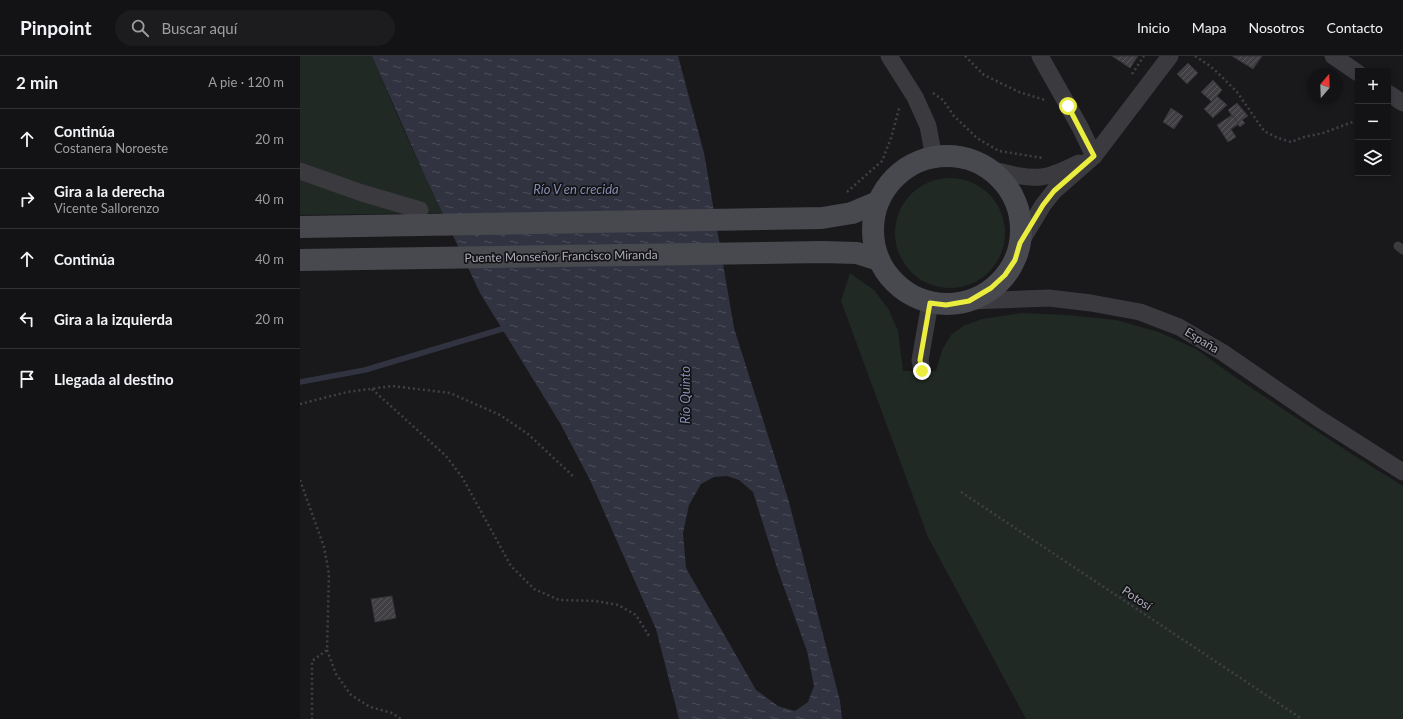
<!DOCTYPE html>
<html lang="es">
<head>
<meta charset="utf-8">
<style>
  :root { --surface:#131214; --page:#1c1b1d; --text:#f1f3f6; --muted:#9d9ea0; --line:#323234 }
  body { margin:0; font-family:Lato,sans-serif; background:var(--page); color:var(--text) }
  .controls { position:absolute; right:12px; top:12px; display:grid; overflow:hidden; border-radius:0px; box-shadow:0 2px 6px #0003 }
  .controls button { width:36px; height:36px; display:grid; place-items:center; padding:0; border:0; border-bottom:1px solid var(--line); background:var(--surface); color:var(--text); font:20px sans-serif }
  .compass { position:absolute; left:1007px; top:12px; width:36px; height:36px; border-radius:50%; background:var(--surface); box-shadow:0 2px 6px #0003; rotate:19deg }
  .stop { position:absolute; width:12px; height:12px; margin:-9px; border:3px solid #ebed3e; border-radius:50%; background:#fff }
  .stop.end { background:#ebed3e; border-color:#fff; box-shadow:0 1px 4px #0008 }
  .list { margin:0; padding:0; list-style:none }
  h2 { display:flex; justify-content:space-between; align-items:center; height:52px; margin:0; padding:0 16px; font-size:17px }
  h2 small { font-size:13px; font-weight:400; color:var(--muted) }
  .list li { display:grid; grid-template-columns:26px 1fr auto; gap:12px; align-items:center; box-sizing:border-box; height:60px; padding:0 16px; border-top:1px solid var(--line) }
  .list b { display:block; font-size:15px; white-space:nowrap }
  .list p { margin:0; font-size:13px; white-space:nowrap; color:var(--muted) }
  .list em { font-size:13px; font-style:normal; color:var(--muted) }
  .icon { flex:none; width:22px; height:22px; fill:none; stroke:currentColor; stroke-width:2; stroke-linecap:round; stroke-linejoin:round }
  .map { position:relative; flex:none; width:1103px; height:663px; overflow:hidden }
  header { display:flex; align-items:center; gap:24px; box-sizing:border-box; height:56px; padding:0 20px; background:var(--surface); border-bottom:1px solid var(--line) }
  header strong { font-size:19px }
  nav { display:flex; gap:22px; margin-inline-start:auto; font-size:14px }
  .search { width:280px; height:36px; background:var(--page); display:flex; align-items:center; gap:10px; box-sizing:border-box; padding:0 14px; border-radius:22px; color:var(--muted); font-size:15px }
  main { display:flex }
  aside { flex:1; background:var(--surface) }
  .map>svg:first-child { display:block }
  .green { fill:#202924 }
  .water { fill:url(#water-ripples); fill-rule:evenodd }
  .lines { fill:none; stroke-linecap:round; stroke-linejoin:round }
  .stream { stroke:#313440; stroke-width:5.5 }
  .building { fill:url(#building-hatch); stroke:#343336 }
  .path { stroke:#404046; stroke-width:2.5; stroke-dasharray:2 3; stroke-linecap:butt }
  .lane { stroke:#3b3a3f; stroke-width:9 }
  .street { stroke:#3b3a3f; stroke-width:17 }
  .secondary { stroke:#48484f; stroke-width:22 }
  .route { stroke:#ebed3e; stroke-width:5 }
  .labels { text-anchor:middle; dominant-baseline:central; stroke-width:3.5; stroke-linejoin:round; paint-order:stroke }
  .street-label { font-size:12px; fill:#acabba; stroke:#141316 }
  .water-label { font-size:13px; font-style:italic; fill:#848cb3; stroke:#141316 }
</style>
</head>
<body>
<header>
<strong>Pinpoint</strong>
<div class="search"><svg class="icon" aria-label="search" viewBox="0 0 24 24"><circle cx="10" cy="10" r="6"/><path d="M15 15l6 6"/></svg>Buscar aquí</div>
<nav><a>Inicio</a><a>Mapa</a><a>Nosotros</a><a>Contacto</a></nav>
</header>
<main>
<aside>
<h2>2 min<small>A pie · 120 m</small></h2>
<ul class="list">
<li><svg class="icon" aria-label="ahead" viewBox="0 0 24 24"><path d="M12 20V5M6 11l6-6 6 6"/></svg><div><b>Continúa</b><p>Costanera Noroeste</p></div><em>20 m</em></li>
<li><svg class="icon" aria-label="right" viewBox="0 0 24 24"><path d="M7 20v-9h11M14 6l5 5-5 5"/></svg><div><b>Gira a la derecha</b><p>Vicente Sallorenzo</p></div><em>40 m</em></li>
<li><svg class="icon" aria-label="ahead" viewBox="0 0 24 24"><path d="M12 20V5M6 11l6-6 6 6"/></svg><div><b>Continúa</b></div><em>40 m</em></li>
<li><svg class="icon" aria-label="left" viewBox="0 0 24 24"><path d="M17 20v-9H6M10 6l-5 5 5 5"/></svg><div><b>Gira a la izquierda</b></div><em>20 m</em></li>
<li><svg class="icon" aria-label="arrive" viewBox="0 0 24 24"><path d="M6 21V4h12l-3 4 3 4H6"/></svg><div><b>Llegada al destino</b></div></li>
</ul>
</aside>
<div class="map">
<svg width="1103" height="663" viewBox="0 0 1103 663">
  <defs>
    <pattern id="water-ripples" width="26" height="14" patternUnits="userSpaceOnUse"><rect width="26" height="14" fill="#313440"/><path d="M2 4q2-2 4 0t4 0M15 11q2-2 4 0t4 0" fill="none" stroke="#4c4f5a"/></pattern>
    <pattern id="building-hatch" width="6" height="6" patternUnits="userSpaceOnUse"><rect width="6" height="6" fill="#413f44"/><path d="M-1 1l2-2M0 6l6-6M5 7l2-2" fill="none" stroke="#5a585d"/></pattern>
  </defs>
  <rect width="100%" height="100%" fill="#19181b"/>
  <g class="green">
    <path d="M 0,0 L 72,0 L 101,68 L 142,157 L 0,159 Z"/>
    <circle cx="650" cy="177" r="55"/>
    <path d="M 550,217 L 574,234 L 589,254 L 598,275 L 603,315 L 636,315 L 642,294 L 651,279 L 663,270 L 682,263 L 722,257 L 768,259 L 816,264 L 859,276 L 896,293 L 935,321 L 1047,395 L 1103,430 L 1103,663 L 726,663 L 628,481 L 541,245 Z"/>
  </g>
  <path class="water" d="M 72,0 L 378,0 L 404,97 L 434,272 L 489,446 L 540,645 L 542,663 L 379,663 L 356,573 L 290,424 L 260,367 L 180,237 L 124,118 ZM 427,420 L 439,424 L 453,436 L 478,515 L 507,595 L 514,630 L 508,646 L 495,655 L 478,650 L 456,634 L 386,512 L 383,477 L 389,449 L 401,428 L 414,421 Z"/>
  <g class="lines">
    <path class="stream" d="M 0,326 L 65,314 L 202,273 L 209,274"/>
  </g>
  <g class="building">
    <path d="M 812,0 L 838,0 L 830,12 Z"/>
    <path d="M 932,0 L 962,0 L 953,13 Z"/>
    <path d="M 888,7 L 898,17 L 887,28 L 877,18 Z"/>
    <path d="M 913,24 L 922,34 L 912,46 L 901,36 Z"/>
    <path d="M 917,40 L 927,49 L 913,62 L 904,53 Z"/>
    <path d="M 937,47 L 948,60 L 942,64 L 945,67 L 940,71 L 928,54 Z"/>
    <path d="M 871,52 L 883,60 L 874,73 L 863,66 Z"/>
    <path d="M 932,59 L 939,68 L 931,73 L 936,81 L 928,86 L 917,69 Z"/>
    <path d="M 92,540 L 96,562 L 75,566 L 71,543 Z"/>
  </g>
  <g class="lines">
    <g class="path">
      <path d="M 665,0 L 684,19 L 719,36 L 745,44"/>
      <path d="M 895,0 L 910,10 L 918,17 L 937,36 L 964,75 L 978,82 L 991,86 L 1004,81 L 1023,77 L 1058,64"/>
      <path d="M 832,18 L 844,0"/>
      <path d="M 633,37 L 643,44 L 654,60 L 677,82 L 699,95 L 743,102"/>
      <path d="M 547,136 L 582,105 L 591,82 L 599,53 L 600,52"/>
      <path d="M 72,333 L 146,400 L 162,421 L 211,510 L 234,533 L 259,544 L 296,545 L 318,549 L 336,559 L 349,580"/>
      <path d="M 0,348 L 47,336 L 92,330 L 150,337 L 200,359 L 228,378 L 275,422"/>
      <path d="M 0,424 L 24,491 L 29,518 L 27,594 L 12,605 L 12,663"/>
      <path d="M 661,436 L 1002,663"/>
      <path d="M 27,594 L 36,618 L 51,639 L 70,651 L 92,657 L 101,663"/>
    </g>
    <path class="lane" d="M 1098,190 L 1103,194"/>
    <g class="street">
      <path d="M 589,0 L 615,41 L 628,70 L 634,102"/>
      <path d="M 740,0 L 780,71 L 794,100"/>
      <path d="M 1033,0 L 1058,17"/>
      <path d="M 1088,37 L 1103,47"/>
      <path d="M 685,112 C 703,116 723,123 741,121 C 754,120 768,112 779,107"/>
      <path d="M 0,115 L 62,137 L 120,154"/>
      <path d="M 720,187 L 743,149 L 754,135 L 794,100 L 870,0"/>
      <path d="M 669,245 L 749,242 L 791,247 L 840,256 L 879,271 L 922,296 L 1018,362 L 1103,416"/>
      <path d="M 622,315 L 620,304 L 630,247"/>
    </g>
    <g class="secondary">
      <circle cx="647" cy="174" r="74"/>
      <path d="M 0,171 L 522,162 L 552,157 L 578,146"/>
      <path d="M 0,204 L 522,196 L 557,197 L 579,204"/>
    </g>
  </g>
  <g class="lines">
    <path class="route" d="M 622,315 L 620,304 L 630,247 L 646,249 L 669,245 L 691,232 L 705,219 L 715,204 L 720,187 L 743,149 L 754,135 L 794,100 L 768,50"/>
  </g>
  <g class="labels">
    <g class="street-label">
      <text transform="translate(261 200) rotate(-1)">Puente Monseñor Francisco Miranda</text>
      <text transform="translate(902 284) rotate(31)">España</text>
      <text transform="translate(837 542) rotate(34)">Potosí</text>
    </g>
    <g class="water-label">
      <text x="276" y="133">Río V en crecida</text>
      <text transform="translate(385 339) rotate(-90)">Río Quinto</text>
    </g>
  </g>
</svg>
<div class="controls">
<button>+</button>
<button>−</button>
<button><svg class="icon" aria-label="layers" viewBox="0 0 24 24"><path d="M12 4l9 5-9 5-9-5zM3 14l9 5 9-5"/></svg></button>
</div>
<svg class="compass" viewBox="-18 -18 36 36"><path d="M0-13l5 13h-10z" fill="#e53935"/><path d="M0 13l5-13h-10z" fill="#9d9ea0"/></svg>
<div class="stop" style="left:768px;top:50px"></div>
<div class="stop end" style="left:622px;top:315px"></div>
</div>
</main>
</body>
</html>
